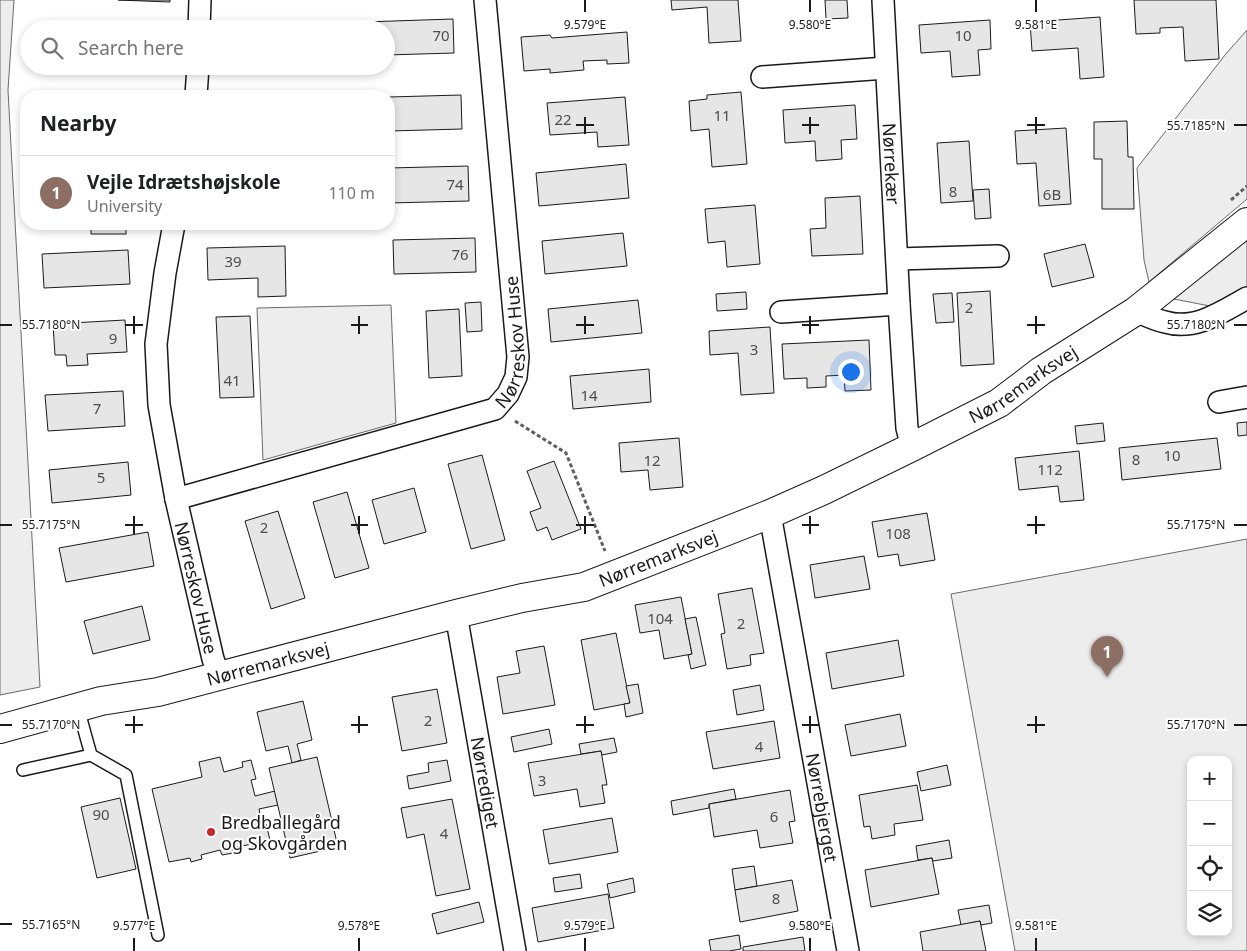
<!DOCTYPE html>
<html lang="en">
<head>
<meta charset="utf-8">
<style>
  :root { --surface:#fff; --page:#f6f6f6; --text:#202124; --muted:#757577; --line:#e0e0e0; --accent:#c62828 }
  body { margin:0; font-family:"Noto Sans",sans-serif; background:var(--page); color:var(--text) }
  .controls { position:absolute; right:15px; bottom:15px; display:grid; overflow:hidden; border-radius:10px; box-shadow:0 2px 8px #0003 }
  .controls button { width:45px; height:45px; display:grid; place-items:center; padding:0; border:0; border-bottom:1px solid var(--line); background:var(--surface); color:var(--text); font:25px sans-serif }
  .you { position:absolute; left:850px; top:371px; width:18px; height:18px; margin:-12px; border:4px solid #fff; border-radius:50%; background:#1a73e8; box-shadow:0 0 0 8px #1a73e833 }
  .badge { display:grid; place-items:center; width:32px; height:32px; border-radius:50%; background:var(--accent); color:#fff; font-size:16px; font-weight:700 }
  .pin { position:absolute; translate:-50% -41px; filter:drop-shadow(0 1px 2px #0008) }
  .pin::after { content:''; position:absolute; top:26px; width:18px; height:15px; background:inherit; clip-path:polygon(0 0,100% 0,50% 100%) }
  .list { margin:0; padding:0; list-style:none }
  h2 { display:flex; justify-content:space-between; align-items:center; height:65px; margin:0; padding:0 20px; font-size:21px }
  h2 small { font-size:16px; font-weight:400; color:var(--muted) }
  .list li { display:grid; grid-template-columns:32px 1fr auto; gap:15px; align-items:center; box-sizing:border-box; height:75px; padding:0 20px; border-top:1px solid var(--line) }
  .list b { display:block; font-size:19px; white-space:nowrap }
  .list p { margin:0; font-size:16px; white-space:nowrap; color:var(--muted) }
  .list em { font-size:16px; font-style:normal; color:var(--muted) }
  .icon { flex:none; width:28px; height:28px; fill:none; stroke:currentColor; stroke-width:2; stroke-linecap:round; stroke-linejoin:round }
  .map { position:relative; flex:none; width:1247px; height:951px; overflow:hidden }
  .search { position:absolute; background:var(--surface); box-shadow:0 2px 8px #0003; left:20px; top:20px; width:375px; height:55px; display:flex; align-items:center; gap:12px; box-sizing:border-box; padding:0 18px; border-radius:28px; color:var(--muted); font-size:19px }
  .panel { position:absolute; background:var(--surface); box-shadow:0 2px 8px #0003; left:20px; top:90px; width:375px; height:140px; border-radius:20px }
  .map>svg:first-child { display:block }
  .built { fill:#ededed; stroke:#6a6a6a; fill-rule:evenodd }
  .building { fill:#e6e6e6; stroke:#1a1a1a }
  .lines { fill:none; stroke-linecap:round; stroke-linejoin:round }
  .lane-casing { stroke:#1a1a1a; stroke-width:14 }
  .street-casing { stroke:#1a1a1a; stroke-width:24 }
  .secondary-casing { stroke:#1a1a1a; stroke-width:30 }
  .path { stroke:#5f5f5f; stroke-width:3; stroke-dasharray:4 2.5; stroke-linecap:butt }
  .lane { stroke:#fff; stroke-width:11 }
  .street { stroke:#fff; stroke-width:21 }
  .secondary { stroke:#fff; stroke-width:28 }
  .ticks { fill:none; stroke:#1a1a1a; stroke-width:2 }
  .poi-dot { fill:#c62828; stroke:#fff; stroke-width:2 }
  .labels { text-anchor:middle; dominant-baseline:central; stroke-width:4; stroke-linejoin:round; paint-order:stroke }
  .number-label { font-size:15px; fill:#4d4d4d }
  .street-label { font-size:18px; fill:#1a1a1a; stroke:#fff }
  .poi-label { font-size:18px; fill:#1a1a1a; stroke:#fff; text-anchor:start }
  .ticks-label { font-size:12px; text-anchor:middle; fill:#1a1a1a; stroke:#fff; stroke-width:4; stroke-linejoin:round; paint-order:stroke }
</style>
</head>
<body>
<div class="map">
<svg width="1247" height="951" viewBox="0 0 1247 951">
  <rect width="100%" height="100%" fill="#fff"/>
  <g class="built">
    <path d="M 0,0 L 14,0 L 8,90 L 40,687 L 0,695 Z"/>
    <path d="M 1247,30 L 1247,199 L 1149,282 L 1144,260 L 1137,168 L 1225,55 Z"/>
    <path d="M 1247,237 L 1247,292 L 1220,308 L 1174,299 Z"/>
    <path d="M 391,305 L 396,423 L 263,460 L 257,308 Z"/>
    <path d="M 1247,539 L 1247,951 L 1015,951 L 951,594 ZM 1191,760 L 1228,760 L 1228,932 L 1191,932 Z"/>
  </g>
  <g class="building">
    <path d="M 118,0 L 170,0 L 170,2 Z"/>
    <path d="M 671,0 L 738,0 L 741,41 L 709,43 L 707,7 L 672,10 Z"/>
    <path d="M 825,0 L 847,0 L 848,18 L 826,19 Z"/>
    <path d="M 1134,0 L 1216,0 L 1219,59 L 1185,61 L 1183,27 L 1160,28 L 1160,33 L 1136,34 Z"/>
    <path d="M 1100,17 L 1104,77 L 1080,79 L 1078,48 L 1032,51 L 1030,22 Z"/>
    <path d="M 453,19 L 454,53 L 386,55 L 386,29 L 363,29 L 363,22 Z"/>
    <path d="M 990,20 L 991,49 L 978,50 L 980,75 L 952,77 L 950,51 L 921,53 L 919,25 Z"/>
    <path d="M 329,23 L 329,29 L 241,29 L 241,26 Z"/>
    <path d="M 627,32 L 629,63 L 607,64 L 607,60 L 583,61 L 584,70 L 550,73 L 550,69 L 524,71 L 521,37 L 550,35 L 552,38 Z"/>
    <path d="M 64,66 L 133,66 L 133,70 L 64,69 Z"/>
    <path d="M 741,92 L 747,164 L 712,167 L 709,129 L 691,131 L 689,101 L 707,99 L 707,95 Z"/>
    <path d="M 461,95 L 462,129 L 389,131 L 389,97 Z"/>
    <path d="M 625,97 L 629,145 L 598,147 L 597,132 L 550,135 L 547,103 Z"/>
    <path d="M 855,105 L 857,139 L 841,140 L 842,159 L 816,161 L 815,141 L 785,143 L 783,110 Z"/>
    <path d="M 1127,121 L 1128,157 L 1133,157 L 1134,209 L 1102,209 L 1102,159 L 1094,159 L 1094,122 Z"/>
    <path d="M 1066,128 L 1071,204 L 1039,206 L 1036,163 L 1017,164 L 1015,131 Z"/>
    <path d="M 969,141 L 973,201 L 941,203 L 937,143 Z"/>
    <path d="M 626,164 L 629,198 L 539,206 L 536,173 Z"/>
    <path d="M 468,166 L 469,201 L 389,203 L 389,168 Z"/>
    <path d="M 989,189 L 991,218 L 975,219 L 973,190 Z"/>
    <path d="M 860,196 L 863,254 L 812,256 L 810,229 L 826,228 L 825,198 Z"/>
    <path d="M 755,205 L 760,264 L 727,267 L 725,241 L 708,243 L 705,209 Z"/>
    <rect x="91" y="224" width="35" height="10"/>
    <path d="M 623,233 L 627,266 L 545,274 L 542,241 Z"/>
    <path d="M 475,238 L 476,272 L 394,274 L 393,240 Z"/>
    <path d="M 1085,244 L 1094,277 L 1052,287 L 1044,254 Z"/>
    <path d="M 285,246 L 286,296 L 258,297 L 258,278 L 208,280 L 207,248 Z"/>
    <path d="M 128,250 L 130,284 L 44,288 L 42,254 Z"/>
    <path d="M 990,291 L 994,364 L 961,366 L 957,293 Z"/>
    <path d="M 746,292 L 747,309 L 717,311 L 716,294 Z"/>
    <path d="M 952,293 L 954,322 L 936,323 L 933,294 Z"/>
    <path d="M 638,300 L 642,333 L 551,342 L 548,309 Z"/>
    <path d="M 481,302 L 482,331 L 467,332 L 465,303 Z"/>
    <path d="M 459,309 L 462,376 L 429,378 L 426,311 Z"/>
    <path d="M 250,316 L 254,397 L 220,398 L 216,317 Z"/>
    <path d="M 125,320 L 127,352 L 87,354 L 88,365 L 67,366 L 66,355 L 55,355 L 53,324 Z"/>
    <path d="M 770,327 L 774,393 L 741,395 L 738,353 L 710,355 L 709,331 Z"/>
    <path d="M 869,340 L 871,390 L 845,391 L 844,375 L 826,376 L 826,387 L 807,388 L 807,378 L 784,379 L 782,344 Z"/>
    <path d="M 649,369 L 651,402 L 573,409 L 570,376 Z"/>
    <path d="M 123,391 L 125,426 L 48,431 L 45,395 Z"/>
    <path d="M 1247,422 L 1247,435 L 1238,436 L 1237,423 Z"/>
    <path d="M 1103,423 L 1105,441 L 1077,444 L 1075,426 Z"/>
    <path d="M 679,438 L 683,487 L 650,490 L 648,470 L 621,472 L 619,443 Z"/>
    <path d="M 1217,438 L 1221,469 L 1122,480 L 1119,448 Z"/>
    <path d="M 1079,451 L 1084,500 L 1060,502 L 1058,486 L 1019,490 L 1015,458 Z"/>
    <path d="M 482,455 L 505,540 L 471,549 L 448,464 Z"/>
    <path d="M 554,461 L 581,529 L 552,540 L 547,527 L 537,531 L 530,512 L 541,508 L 527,471 Z"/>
    <path d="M 128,462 L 131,495 L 52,503 L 49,470 Z"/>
    <path d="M 414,488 L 426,532 L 384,544 L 372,500 Z"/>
    <path d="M 347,492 L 369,568 L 335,578 L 313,502 Z"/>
    <path d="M 278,511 L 305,598 L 271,609 L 245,521 Z"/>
    <path d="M 927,513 L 935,560 L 900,566 L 898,554 L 878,557 L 872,522 Z"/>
    <path d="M 148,532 L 154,566 L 66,582 L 59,548 Z"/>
    <path d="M 864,556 L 870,589 L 815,598 L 810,565 Z"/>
    <path d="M 752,588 L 764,653 L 750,655 L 751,665 L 727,669 L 721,634 L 725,633 L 718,594 Z"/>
    <path d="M 681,597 L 692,654 L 664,659 L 659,630 L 640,633 L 635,605 Z"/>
    <path d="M 142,606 L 150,640 L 93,654 L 84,621 Z"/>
    <path d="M 696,617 L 706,665 L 691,669 L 688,655 L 692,654 L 685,619 Z"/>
    <path d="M 616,633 L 630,703 L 594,710 L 581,640 Z"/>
    <path d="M 898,640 L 904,676 L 832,689 L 826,653 Z"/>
    <path d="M 544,646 L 555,705 L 503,714 L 497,677 L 520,673 L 516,651 Z"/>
    <path d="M 638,684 L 643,713 L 626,717 L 624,704 L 630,703 L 626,686 Z"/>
    <path d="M 760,685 L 764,710 L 737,715 L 733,690 Z"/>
    <path d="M 437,689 L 447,743 L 402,751 L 392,697 Z"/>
    <path d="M 303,701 L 312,740 L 297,744 L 301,760 L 292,763 L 288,746 L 266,751 L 257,712 Z"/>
    <path d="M 900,714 L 906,746 L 851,756 L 845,725 Z"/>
    <path d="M 774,721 L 780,758 L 713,769 L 706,732 Z"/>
    <path d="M 549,729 L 552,744 L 514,752 L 511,737 Z"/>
    <path d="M 614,738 L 617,752 L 602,755 L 601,751 L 581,754 L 579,744 Z"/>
    <path d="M 601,751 L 607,785 L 602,785 L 605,803 L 580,807 L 577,789 L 534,796 L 528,763 Z"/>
    <path d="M 220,757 L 224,772 L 243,767 L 242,762 L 251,760 L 256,779 L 251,780 L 255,796 L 275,791 L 278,805 L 259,809 L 262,825 L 266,824 L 271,844 L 253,848 L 252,844 L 232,848 L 233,853 L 222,855 L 220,850 L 201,855 L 202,859 L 191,862 L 190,858 L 169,862 L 152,789 L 202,777 L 199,762 Z"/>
    <path d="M 317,757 L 338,847 L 290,858 L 269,768 Z"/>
    <path d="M 447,760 L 451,781 L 409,789 L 407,776 L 429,772 L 428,763 Z"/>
    <path d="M 947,765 L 951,785 L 921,791 L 917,772 Z"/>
    <path d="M 917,785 L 923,820 L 894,824 L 895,835 L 872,839 L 870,826 L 864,827 L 859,795 Z"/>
    <path d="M 734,789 L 736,799 L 709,804 L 709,808 L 673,815 L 671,801 Z"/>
    <path d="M 790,790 L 795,821 L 789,822 L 793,843 L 760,848 L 757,830 L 714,837 L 709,804 Z"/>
    <path d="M 120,798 L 136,869 L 97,878 L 81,807 Z"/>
    <path d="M 452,799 L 470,889 L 436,896 L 424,834 L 407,838 L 401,808 Z"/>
    <path d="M 612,818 L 618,852 L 549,864 L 543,830 Z"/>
    <path d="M 949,840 L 952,858 L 933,861 L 932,858 L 918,860 L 916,846 Z"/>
    <path d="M 932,858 L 939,894 L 871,907 L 865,870 Z"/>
    <path d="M 754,866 L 757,886 L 735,890 L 732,869 Z"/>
    <path d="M 580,874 L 582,888 L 555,892 L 553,878 Z"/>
    <path d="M 633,878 L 635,892 L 610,898 L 607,884 Z"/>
    <path d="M 792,880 L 798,911 L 740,922 L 735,890 Z"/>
    <path d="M 608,894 L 614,928 L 538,942 L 532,908 Z"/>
    <path d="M 479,902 L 484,922 L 437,934 L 432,914 Z"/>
    <path d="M 989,905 L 992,923 L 981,925 L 980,921 L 961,925 L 958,910 Z"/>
    <path d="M 980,921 L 986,951 L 923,951 L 920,932 Z"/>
    <path d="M 739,935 L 741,949 L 729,951 L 711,951 L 709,940 Z"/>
    <path d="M 803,937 L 805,951 L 743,951 L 743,947 Z"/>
  </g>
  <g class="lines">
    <g class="lane-casing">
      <g id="lane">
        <path d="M 78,708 L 91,755 L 126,775 L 158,935"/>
        <path d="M 23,770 L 91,755"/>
      </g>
    </g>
    <g class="street-casing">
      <g id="street">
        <path id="s1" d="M 883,0 L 899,304 L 907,428 L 912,447"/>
        <path d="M 199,29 L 200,0"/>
        <path d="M 762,77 L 886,68"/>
        <path d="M 196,96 L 198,66"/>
        <path id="s2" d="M 174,224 L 165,273 L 156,344 L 159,405 L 176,499 L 213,659 L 219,676"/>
        <path d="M 897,259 L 998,256"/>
        <path d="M 1136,311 C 1145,315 1155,320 1165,322 C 1195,331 1222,312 1247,298"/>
        <path d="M 781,312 L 899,304"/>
        <path d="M 1219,402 L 1247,397"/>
        <path id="s3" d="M 176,499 L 495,409 L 508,394 L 516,377 L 518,357 L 485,0"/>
        <path id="s4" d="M 770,514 L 848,951"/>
        <path id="s5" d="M 456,614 L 515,951"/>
      </g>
    </g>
    <g class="secondary-casing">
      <g id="secondary">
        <path id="s6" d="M 0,729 L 101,701 L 158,692 L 456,614 L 522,598 L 584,587 L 770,514 L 824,490 L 912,447 L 999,403 L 1041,371 L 1136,311 L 1247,222"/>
      </g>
    </g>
    <g class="path">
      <path d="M 1231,200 L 1247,186"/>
      <path d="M 515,421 L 566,453 L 605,551"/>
    </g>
    <use href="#lane" class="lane"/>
    <use href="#street" class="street"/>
    <use href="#secondary" class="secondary"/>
  </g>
  <path class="ticks" d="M 585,0 L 585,12M 810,0 L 810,12M 1036,0 L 1036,12M 585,117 L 585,134M 810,117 L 810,134M 1036,117 L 1036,134M 576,125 L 594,125M 802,125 L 819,125M 1027,125 L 1045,125M 1234,125 L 1247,125M 134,316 L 134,334M 359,316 L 359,334M 585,316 L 585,334M 810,316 L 810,334M 1036,316 L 1036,334M 0,325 L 12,325M 125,325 L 143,325M 351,325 L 368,325M 576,325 L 594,325M 802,325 L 819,325M 1027,325 L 1045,325M 1234,325 L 1247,325M 134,516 L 134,534M 359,516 L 359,534M 585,516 L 585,534M 810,516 L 810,534M 1036,516 L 1036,534M 0,525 L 12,525M 125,525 L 143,525M 351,525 L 368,525M 576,525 L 594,525M 802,525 L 819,525M 1027,525 L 1045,525M 1234,525 L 1247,525M 134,716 L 134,733M 359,716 L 359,733M 585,716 L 585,733M 810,716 L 810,733M 1036,716 L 1036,733M 0,725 L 12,725M 125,725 L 143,725M 351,725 L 368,725M 576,725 L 594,725M 802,725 L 819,725M 1027,725 L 1045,725M 1234,725 L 1247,725M 0,924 L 12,924M 134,938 L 134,951M 359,938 L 359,951M 585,938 L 585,951M 810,938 L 810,951M 1036,938 L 1036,951"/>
  <circle class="poi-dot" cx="211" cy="832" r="5"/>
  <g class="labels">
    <g class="number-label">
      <text x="441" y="35">70</text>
      <text x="963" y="35">10</text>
      <text x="722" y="115">11</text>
      <text x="563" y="119">22</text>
      <text x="455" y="184">74</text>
      <text x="953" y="191">8</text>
      <text x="1052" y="194">6B</text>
      <text x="460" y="254">76</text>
      <text x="233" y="261">39</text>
      <text x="969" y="307">2</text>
      <text x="113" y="338">9</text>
      <text x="754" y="349">3</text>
      <text x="232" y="380">41</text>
      <text x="589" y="395">14</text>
      <text x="97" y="408">7</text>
      <text x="1172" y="455">10</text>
      <text x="1136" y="459">8</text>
      <text x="652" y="460">12</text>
      <text x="1050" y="469">112</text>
      <text x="101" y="477">5</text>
      <text x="264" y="527">2</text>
      <text x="898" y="533">108</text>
      <text x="660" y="618">104</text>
      <text x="741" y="623">2</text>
      <text x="428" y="720">2</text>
      <text x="759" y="746">4</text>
      <text x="542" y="780">3</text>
      <text x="101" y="814">90</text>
      <text x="774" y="816">6</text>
      <text x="444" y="833">4</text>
      <text x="776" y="898">8</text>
    </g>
    <g class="street-label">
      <text stroke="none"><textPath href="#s1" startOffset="164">Nørrekær</textPath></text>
      <text stroke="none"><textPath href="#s3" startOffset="404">Nørreskov Huse</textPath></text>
      <text stroke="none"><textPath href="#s6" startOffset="1086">Nørremarksvej</textPath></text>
      <text stroke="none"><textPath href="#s6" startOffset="681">Nørremarksvej</textPath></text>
      <text stroke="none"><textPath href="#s2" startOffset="369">Nørreskov Huse</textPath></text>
      <text stroke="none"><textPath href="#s6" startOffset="276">Nørremarksvej</textPath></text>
      <text stroke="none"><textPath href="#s5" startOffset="171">Nørrediget</textPath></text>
      <text stroke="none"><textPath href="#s4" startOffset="298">Nørrebjerget</textPath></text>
    </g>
    <g class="poi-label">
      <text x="221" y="822">Bredballegård<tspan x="221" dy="21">og Skovgården</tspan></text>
    </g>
  </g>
  <g class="ticks-label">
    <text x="585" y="29">9.579°E</text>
    <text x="810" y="29">9.580°E</text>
    <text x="1036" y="29">9.581°E</text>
    <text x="1196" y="130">55.7185°N</text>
    <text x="51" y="329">55.7180°N</text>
    <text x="1196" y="329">55.7180°N</text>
    <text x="51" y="529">55.7175°N</text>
    <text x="1196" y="529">55.7175°N</text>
    <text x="51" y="729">55.7170°N</text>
    <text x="1196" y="729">55.7170°N</text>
    <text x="51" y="929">55.7165°N</text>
    <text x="134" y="930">9.577°E</text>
    <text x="359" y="930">9.578°E</text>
    <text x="585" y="930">9.579°E</text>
    <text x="810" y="930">9.580°E</text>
    <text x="1036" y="930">9.581°E</text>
  </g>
</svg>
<div class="controls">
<button>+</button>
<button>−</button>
<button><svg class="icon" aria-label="locate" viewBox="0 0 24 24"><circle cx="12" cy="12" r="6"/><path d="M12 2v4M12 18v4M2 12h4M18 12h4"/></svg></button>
<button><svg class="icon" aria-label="layers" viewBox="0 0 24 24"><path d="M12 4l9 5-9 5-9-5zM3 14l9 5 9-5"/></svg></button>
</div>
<div class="you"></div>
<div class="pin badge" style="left:1107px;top:677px;background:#8d6e63">1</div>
<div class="search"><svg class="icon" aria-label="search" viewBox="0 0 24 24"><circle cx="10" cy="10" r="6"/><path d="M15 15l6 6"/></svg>Search here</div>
<section class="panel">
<h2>Nearby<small></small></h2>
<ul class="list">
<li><span class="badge" style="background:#8d6e63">1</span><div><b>Vejle Idrætshøjskole</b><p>University</p></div><em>110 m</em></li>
</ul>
</section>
</div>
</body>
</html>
